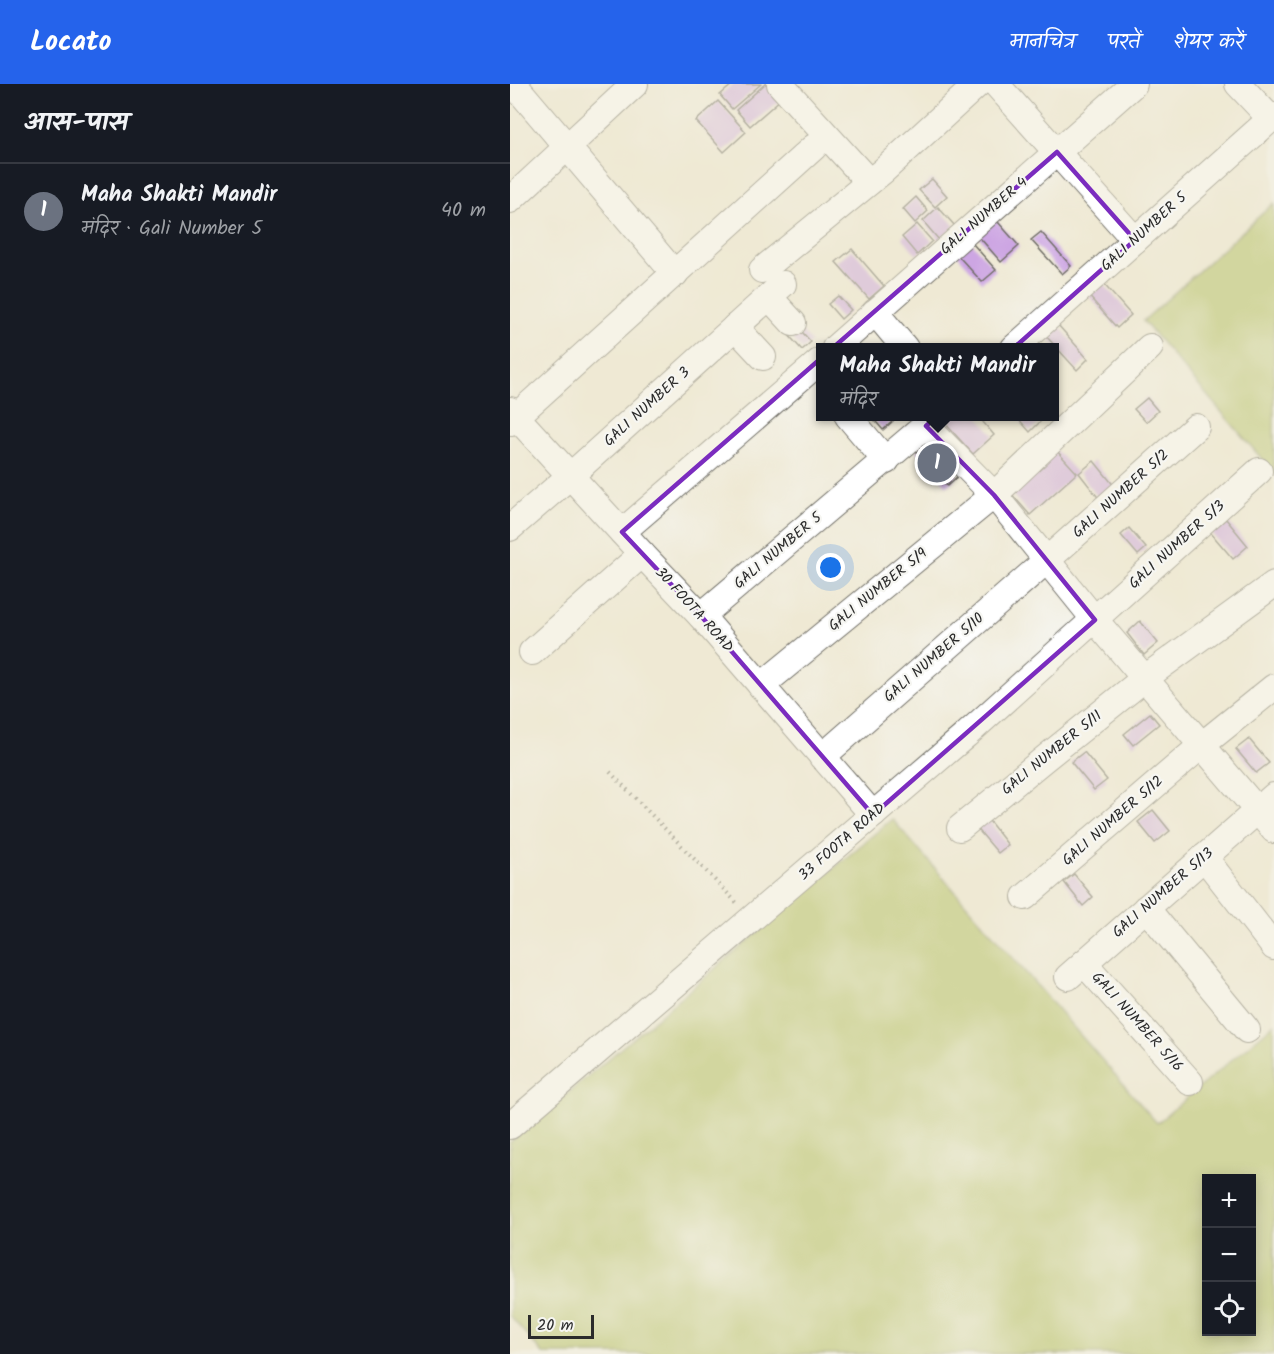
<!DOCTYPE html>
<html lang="hi">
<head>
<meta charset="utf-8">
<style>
  :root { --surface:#171b24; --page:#20242c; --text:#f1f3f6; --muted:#9ea1a6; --line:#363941; --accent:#2563eb }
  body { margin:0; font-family:Kalam,"Playpen Sans Deva",sans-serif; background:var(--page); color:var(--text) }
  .controls { position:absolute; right:18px; bottom:18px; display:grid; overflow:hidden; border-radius:0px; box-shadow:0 3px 15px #0003 }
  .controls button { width:54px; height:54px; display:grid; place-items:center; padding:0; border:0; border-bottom:2px solid var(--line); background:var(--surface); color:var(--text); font:30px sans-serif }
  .scale { position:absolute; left:18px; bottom:15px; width:66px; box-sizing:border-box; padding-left:6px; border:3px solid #2b2b2b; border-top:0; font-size:16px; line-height:21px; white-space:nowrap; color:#2b2b2b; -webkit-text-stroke:4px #f6f6f2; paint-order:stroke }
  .you { position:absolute; left:321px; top:484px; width:21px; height:21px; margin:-15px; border:4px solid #fff; border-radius:50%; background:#1a73e8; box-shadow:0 0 0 9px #1a73e833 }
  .badge { display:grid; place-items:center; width:39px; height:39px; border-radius:50%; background:var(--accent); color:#fff; font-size:20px; font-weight:700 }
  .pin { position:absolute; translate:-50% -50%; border:3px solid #fff; box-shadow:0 2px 6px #0006 }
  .popup { position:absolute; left:306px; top:259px; width:243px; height:78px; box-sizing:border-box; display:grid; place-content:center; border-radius:0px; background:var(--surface); filter:drop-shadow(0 2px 4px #0005); font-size:20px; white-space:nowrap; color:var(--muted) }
  .popup b { font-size:22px; color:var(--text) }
  .popup::after { content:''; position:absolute; left:50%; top:100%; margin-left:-12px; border:12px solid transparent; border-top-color:var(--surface) }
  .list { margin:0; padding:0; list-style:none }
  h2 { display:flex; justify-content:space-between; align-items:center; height:78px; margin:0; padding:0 24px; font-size:26px }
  h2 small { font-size:20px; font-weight:400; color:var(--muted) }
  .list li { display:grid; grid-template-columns:39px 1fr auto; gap:18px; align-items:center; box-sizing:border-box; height:96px; padding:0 24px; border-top:2px solid var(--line) }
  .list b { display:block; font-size:22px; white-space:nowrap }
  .list p { margin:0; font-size:20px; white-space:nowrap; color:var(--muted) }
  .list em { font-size:20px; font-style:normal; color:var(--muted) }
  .icon { flex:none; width:33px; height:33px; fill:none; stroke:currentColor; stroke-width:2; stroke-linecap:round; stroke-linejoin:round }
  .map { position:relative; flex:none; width:764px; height:1270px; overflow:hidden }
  header { display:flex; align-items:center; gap:36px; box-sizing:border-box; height:84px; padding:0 30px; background:var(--accent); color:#fff }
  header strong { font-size:28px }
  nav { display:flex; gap:33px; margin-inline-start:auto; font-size:21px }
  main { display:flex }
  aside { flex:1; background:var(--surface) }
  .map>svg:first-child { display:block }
  .green { fill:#b0bf61; stroke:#6e7546; stroke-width:1.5; fill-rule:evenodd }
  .building { fill:#cda6e3 }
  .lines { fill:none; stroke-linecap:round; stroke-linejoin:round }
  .minor-casing { stroke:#706e66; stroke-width:28 }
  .path { stroke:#706e66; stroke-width:4; stroke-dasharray:1.5 4.5; stroke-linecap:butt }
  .minor { stroke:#fff; stroke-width:26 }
  .marked { fill:none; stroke:#7b2cbf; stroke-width:4.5; stroke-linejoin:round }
  .labels { text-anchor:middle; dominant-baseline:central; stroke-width:4.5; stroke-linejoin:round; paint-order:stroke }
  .street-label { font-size:15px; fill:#2b2b2b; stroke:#f6f6f2 }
</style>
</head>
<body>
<header>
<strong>Locato</strong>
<nav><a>मानचित्र</a><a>परतें</a><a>शेयर करें</a></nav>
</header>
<main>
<aside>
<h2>आस-पास<small></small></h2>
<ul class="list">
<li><span class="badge" style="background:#6b7280">1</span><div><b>Maha Shakti Mandir</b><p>मंदिर · Gali Number 5</p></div><em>40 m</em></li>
</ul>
</aside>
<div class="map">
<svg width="764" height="1270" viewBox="0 0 764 1270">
  <rect width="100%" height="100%" fill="#f6f6f2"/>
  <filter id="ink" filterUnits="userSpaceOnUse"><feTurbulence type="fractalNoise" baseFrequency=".0167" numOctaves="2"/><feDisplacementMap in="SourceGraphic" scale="12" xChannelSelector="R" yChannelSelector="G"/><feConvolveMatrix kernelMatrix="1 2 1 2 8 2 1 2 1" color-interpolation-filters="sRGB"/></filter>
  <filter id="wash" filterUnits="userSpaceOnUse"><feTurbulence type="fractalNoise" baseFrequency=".008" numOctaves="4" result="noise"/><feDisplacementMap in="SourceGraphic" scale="24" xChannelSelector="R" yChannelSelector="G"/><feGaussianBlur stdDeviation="1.35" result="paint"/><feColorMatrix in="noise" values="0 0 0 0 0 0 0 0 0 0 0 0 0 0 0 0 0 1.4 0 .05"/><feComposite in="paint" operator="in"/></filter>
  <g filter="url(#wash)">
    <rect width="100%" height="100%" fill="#efe9d4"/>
    <g class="green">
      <path d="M 764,119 L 764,389 L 633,237 Z"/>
      <path d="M 382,735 L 647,1039 L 764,940 L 764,1270 L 33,1270 L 0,1232 L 0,1058 ZM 696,1094 L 742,1094 L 742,1248 L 696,1248 Z"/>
    </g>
    <g id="blocks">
      <g class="building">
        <path d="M 223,0 L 251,0 L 222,25 L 210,11 Z"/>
        <path d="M 255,0 L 257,0 L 271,15 L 240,42 L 226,26 Z"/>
        <path d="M 208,17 L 236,48 L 214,68 L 186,37 Z"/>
        <path d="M 422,95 L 437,112 L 425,123 L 409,106 Z"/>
        <path d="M 406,113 L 418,127 L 405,139 L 393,125 Z"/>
        <path d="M 428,123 L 445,142 L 429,156 L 413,137 Z"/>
        <path d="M 481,130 L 509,162 L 491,178 L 463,146 Z"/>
        <path d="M 407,140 L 422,157 L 407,171 L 392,153 Z"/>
        <path d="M 531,148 L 561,182 L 552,190 L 521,156 Z"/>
        <path d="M 455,151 L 486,186 L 472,198 L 441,164 Z"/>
        <path d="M 342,165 L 374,202 L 359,215 L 326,178 Z"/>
        <path d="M 591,197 L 621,231 L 607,244 L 577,210 Z"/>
        <path d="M 328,212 L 341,226 L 331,235 L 318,220 Z"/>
        <path d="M 285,240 L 301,258 L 292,266 L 276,248 Z"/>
        <path d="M 548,241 L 578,275 L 567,286 L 536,252 Z"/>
        <path d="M 637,314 L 648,327 L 636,338 L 624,325 Z"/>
        <path d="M 361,332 L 379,332 L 383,337 L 373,346 Z"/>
        <path d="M 436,332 L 468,332 L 484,351 L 463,370 L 432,336 Z"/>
        <path d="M 506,332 L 529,332 L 532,336 L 520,348 Z"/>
        <path d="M 417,357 L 448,392 L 437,402 L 406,367 Z"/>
        <path d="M 546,366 L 567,389 L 520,431 L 499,407 Z"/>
        <path d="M 584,377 L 605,403 L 590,416 L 569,389 Z"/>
        <path d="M 716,435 L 738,462 L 723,475 L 700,448 Z"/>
        <path d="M 619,444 L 636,464 L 628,471 L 611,451 Z"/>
        <path d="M 630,537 L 648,559 L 634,571 L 617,549 Z"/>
        <path d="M 640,629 L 649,640 L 623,661 L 614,650 Z"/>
        <path d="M 739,655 L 759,679 L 746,689 L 726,665 Z"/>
        <path d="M 574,668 L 597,696 L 584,706 L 561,678 Z"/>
        <path d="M 643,726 L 660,747 L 645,759 L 628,738 Z"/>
        <path d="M 476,733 L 498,761 L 488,769 L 465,742 Z"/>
        <path d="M 564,790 L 583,813 L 573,822 L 554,798 Z"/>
      </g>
    </g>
  </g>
  <g filter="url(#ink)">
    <use href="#blocks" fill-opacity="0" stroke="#706e66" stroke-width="1.5"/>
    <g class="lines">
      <g class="minor-casing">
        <g id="minor">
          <path d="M 270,0 L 359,98"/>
          <path d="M 486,0 L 625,156"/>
          <path d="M 728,0 L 761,35"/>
          <path d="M 8,5 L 165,190"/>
          <path d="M 0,116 L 125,0"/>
          <path d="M 252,186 L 373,87 L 468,0"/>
          <path d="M 259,213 L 283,239"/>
          <path d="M 365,228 L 395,264"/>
          <path d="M 225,243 L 253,273"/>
          <path d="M 325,264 L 624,0"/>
          <path d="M 504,264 L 764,32"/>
          <path d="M 0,326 L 132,470 L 191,532 L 363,731"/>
          <path d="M 338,332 L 376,377"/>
          <path d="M 0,338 L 304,63"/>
          <path d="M 416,342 L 484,411 L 585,536 L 764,746"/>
          <path d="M 0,444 L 60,392 L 273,200"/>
          <path d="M 112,448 L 310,277"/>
          <path d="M 191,532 L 427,332"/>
          <path d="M 22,568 L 132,470"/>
          <path d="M 251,602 L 484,411 L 640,263"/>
          <path d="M 312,673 L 537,476 L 686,343"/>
          <path d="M 450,744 L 533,676 L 635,594 L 764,500"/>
          <path d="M 694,773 L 764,863"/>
          <path d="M 515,813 L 692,661 L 764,603"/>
          <path d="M 636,824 L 737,946"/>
          <path d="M 574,879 L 680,998"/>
          <path d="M 558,893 L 764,712"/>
          <path d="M 0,1042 L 456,651 L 749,387"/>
        </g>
      </g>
      <path class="path" d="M 100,688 L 227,819"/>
      <use href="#minor" class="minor"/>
    </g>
  </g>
  <path d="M0 0H764V1270H0ZM 547,68 L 625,156 L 416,342 L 484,411 L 585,536 L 363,731 L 191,532 L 112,448 Z" fill="#efe9d4" fill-opacity=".55" fill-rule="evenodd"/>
  <path class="marked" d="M 547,68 L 625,156 L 416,342 L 484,411 L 585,536 L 363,731 L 191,532 L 112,448 Z"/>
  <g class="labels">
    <g class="street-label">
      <text transform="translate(474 132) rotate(-41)">GALI NUMBER 4</text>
      <text transform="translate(634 148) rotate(-42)">GALI NUMBER 5</text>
      <text transform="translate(137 323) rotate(-42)">GALI NUMBER 3</text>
      <text transform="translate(611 410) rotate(-42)">GALI NUMBER 5/2</text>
      <text transform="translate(667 461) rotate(-42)">GALI NUMBER 5/3</text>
      <text transform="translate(268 467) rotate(-40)">GALI NUMBER 5</text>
      <text transform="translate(368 506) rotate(-39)">GALI NUMBER 5/9</text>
      <text transform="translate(184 526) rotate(48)">30 FOOTA ROAD</text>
      <text transform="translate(424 574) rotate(-41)">GALI NUMBER 5/10</text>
      <text transform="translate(542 669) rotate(-39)">GALI NUMBER 5/11</text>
      <text transform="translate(603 737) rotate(-41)">GALI NUMBER 5/12</text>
      <text transform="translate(332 758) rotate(-41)">33 FOOTA ROAD</text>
      <text transform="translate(653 809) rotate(-41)">GALI NUMBER 5/13</text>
      <text transform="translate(627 938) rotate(48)">GALI NUMBER 5/16</text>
    </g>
  </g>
</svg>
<div class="controls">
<button>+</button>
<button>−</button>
<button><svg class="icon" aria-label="locate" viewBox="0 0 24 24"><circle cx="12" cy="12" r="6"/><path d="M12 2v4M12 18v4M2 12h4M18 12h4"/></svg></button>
</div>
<div class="scale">20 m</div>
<div class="you"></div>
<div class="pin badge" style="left:427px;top:379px;background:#6b7280">1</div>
<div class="popup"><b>Maha Shakti Mandir</b>मंदिर</div>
</div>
</main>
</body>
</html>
